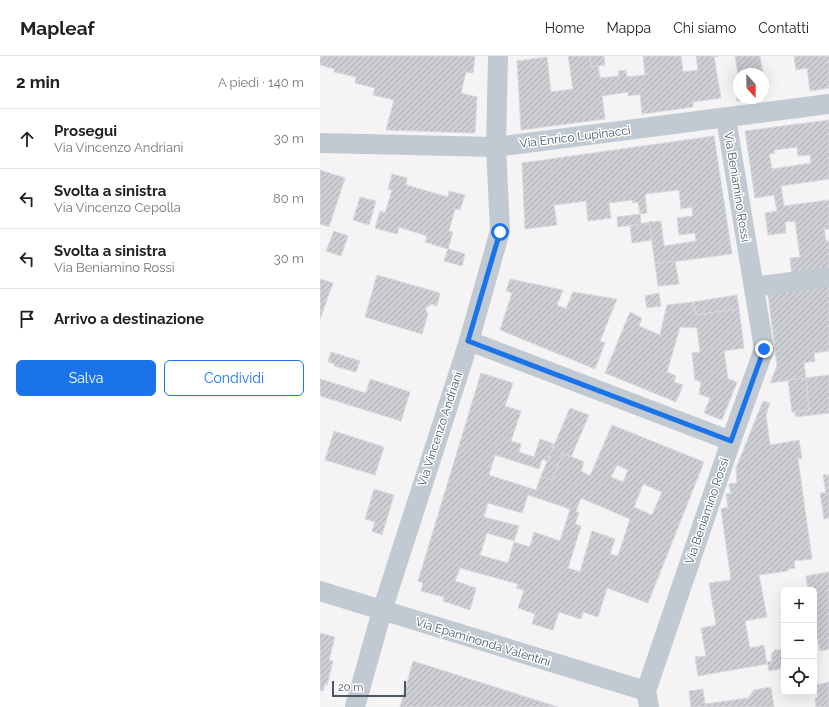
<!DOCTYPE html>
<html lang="it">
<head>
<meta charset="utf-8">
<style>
  :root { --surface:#fff; --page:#f6f6f6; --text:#202124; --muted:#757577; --line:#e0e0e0; --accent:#1a73e8 }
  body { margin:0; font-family:Raleway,sans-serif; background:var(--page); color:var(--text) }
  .controls { position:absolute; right:12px; bottom:12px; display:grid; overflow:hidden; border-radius:6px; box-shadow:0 4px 16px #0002 }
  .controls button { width:36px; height:36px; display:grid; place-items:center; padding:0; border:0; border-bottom:1px solid var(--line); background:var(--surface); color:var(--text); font:20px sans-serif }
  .compass { position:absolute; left:413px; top:12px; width:36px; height:36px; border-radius:50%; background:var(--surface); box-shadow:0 4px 16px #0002; rotate:159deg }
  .scale { position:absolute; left:12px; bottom:10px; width:74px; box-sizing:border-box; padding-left:4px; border:2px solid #4a5661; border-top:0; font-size:11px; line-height:14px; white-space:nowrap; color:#4a5661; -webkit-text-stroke:3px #fff; paint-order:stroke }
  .stop { position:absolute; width:12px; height:12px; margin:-9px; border:3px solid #1a73e8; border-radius:50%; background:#fff }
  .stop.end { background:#1a73e8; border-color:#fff; box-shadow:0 1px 4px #0008 }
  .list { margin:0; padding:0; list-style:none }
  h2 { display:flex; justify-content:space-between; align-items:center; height:52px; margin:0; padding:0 16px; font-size:17px }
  h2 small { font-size:13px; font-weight:400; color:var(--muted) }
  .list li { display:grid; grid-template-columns:26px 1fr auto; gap:12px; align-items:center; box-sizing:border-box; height:60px; padding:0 16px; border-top:1px solid var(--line) }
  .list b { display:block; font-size:15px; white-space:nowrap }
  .list p { margin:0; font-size:13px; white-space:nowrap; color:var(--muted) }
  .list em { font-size:13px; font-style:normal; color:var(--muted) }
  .actions { display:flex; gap:8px; padding:12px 16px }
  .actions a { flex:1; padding:9px 0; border:1px solid var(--accent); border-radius:6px; text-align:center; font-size:14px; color:var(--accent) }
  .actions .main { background:var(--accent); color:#fff }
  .icon { flex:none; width:22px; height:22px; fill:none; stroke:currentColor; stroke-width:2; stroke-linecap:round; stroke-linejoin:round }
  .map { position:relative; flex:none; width:509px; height:651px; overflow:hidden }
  header { display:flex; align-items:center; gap:24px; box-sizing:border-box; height:56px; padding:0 20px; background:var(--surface); border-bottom:1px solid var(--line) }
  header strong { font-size:19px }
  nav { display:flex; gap:22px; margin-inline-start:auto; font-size:14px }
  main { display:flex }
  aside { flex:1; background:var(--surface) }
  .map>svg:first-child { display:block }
  .building { fill:url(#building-hatch); stroke:#d7d9de; fill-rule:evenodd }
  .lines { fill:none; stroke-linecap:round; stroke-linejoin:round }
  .minor { stroke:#c1cad2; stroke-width:20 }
  .route { stroke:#1a73e8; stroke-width:5 }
  .labels { text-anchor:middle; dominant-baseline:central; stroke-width:3; stroke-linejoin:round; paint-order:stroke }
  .street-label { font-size:12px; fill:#4a5661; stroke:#fff }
</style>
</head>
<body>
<header>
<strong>Mapleaf</strong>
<nav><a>Home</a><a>Mappa</a><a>Chi siamo</a><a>Contatti</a></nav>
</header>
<main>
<aside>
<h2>2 min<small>A piedi · 140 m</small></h2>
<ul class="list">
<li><svg class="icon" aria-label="ahead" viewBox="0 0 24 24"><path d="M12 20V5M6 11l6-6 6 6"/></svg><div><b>Prosegui</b><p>Via Vincenzo Andriani</p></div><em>30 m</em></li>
<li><svg class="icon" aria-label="left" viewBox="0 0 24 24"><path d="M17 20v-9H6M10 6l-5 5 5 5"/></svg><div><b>Svolta a sinistra</b><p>Via Vincenzo Cepolla</p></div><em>80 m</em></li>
<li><svg class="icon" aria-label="left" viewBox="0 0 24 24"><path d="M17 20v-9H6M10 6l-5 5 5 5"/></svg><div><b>Svolta a sinistra</b><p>Via Beniamino Rossi</p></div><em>30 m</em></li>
<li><svg class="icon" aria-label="arrive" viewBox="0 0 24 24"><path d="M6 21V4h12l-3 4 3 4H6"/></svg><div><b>Arrivo a destinazione</b></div></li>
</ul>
<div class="actions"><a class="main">Salva</a><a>Condividi</a></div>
</aside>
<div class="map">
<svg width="509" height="651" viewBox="0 0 509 651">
  <defs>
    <pattern id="building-hatch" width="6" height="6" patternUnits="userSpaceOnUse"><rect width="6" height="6" fill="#cdcfd5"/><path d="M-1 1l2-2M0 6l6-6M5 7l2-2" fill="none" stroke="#a8abb0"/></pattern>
  </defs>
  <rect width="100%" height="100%" fill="#f5f3f3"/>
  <g class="building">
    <path d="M 0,0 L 155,0 L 153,17 L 146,16 L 141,37 L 157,41 L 155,77 L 66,74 L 74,44 L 53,39 L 55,32 L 35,27 L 36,21 L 14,16 L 15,13 L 0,9 Z"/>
    <path d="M 248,0 L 270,0 L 271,11 L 278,10 L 280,22 L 299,20 L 298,15 L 306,14 L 307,21 L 325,19 L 323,0 L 361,0 L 363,16 L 378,14 L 376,0 L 398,0 L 394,1 L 401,42 L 373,46 L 373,51 L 322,58 L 320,38 L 308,40 L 308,36 L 282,40 L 285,63 L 201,74 L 197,5 L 227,1 L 231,36 L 253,33 Z"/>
    <path d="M 270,0 L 284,0 L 285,9 L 271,11 Z"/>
    <path d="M 415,0 L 440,0 L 443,18 L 419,18 L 419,42 L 438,42 L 417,45 L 415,24 L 419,24 Z"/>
    <path d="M 474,0 L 509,0 L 509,32 L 490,35 L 487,12 L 476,14 Z"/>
    <path d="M 443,19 L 446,41 L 443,41 Z"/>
    <path d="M 509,64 L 509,123 L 461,130 L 464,150 L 509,144 L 509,173 L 504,173 L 506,185 L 509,185 L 509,215 L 472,220 L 470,202 L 480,201 L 475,165 L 465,166 L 466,177 L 448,179 L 445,157 L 457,155 L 454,139 L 435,142 L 425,75 ZM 477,91 L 478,100 L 490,99 L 491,107 L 452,113 L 449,98 L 455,97 L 454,94 Z"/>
    <path d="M 394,80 L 412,198 L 335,208 L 329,166 L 341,165 L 344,190 L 376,185 L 375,177 L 359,179 L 357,162 L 373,160 L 372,151 L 361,153 L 359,134 L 325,138 L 327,157 L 320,158 L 318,146 L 313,147 L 312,144 L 289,147 L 291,162 L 268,165 L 266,145 L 234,149 L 237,169 L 205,173 L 202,107 Z"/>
    <path d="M 0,114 L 25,122 L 9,171 L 0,168 Z"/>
    <path d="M 72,118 L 87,122 L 86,129 L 128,141 L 129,135 L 145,139 L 140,154 L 135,153 L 129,175 L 133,176 L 128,193 L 105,186 L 107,180 L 79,171 L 77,178 L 55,172 L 60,155 L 65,157 L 72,134 L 68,133 Z"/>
    <path d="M 40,141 L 56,145 L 49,169 L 33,164 Z"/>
    <path d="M 320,158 L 321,168 L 298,171 L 297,161 Z"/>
    <path d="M 329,166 L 332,184 L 312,187 L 310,170 Z"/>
    <path d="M 14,175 L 28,180 L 21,200 L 6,195 Z"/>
    <path d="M 128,193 L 145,198 L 142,210 L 124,205 Z"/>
    <path d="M 355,205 L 359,228 L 338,230 L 335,208 Z"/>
    <path d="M 57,219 L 120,237 L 117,250 L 112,248 L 106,252 L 106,255 L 108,258 L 102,278 L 45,261 Z"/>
    <path d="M 0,223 L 13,227 L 0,263 Z"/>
    <path d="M 190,223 L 243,234 L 237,249 L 246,253 L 253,236 L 297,243 L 280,285 L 285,287 L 275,313 L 180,274 L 192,237 L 186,235 Z"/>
    <path d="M 509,229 L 509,295 L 494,297 L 495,305 L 484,307 L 486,322 L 450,327 L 457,310 L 448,238 Z"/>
    <path d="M 339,237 L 341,250 L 327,252 L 325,240 Z"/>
    <path d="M 417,239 L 419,253 L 376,259 L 373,246 Z"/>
    <path d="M 373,246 L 376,259 L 419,253 L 424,292 L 404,295 L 408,323 L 417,326 L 402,364 L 384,357 L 390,342 L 379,338 L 381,326 L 375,324 L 372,297 L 380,296 L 377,272 L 360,271 L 347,316 L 356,320 L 354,326 L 363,329 L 356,346 L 285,317 L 310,256 L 322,262 L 319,270 L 340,279 L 347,249 Z"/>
    <path d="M 11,296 L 40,305 L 36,316 L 14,310 L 15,308 L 8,306 Z"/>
    <path d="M 161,317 L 193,327 L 185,350 L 201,355 L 191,385 L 201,388 L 199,396 L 214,401 L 220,383 L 234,388 L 227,405 L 222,403 L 219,413 L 175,399 L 169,419 L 216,434 L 221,420 L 232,424 L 243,397 L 264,406 L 261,415 L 270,420 L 292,369 L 384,406 L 328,547 L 287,532 L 278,561 L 263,556 L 261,563 L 239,556 L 233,574 L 212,568 L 215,558 L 198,552 L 204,534 L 196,532 L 198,528 L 140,512 L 135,525 L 156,532 L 150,554 L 123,545 L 124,541 L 101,535 L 103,527 L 98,525 ZM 297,409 L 308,414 L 303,426 L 291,421 ZM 323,428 L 342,436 L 332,459 L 314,451 ZM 208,439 L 250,453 L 240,485 L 214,476 L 210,491 L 194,486 L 188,507 L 160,499 L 167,477 L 194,485 L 199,470 L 164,461 L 168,447 L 202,457 ZM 261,442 L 310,463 L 298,500 L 290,498 L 295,483 L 272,475 L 260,516 L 248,512 L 261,470 L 255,468 L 259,457 L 256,455 Z"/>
    <path d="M 509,319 L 509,357 L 476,361 L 475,355 L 489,354 L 486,322 Z"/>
    <path d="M 486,322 L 489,354 L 472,356 L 468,324 Z"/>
    <path d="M 0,323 L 46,337 L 50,323 L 90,336 L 81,365 L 0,340 Z"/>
    <path d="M 443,345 L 450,347 L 446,359 L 450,389 L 479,384 L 482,402 L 478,403 L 492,503 L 474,505 L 475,512 L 468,513 L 468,515 L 439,519 L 447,561 L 425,565 L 430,592 L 444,589 L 447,608 L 378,620 L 375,601 L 386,600 L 381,572 L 396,569 L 389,527 L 411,524 L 401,453 L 408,451 L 406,438 L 411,437 L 409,428 L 417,427 L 416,412 Z"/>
    <path d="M 250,352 L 269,359 L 251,401 L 243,397 L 232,424 L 221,420 Z"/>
    <path d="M 14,375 L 64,391 L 55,419 L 5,404 Z"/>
    <path d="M 503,419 L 509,419 L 509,462 L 504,463 L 500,437 L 506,437 Z"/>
    <path d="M 54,433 L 74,439 L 62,479 L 52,475 L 55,466 L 45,463 Z"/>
    <path d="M 509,516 L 509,593 L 500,595 L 494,567 L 494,534 L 488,534 L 486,520 Z"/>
    <path d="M 0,577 L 15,581 L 9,604 L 13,605 L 7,629 L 5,628 L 3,635 L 0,634 Z"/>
    <path d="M 464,593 L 464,612 L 449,615 L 447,606 L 452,605 L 451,599 L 455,594 Z"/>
    <path d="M 93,605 L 238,651 L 80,651 Z"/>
    <path d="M 509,626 L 509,651 L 496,651 L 495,642 L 498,641 L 496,629 Z"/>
    <path d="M 451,631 L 454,651 L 371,651 L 369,635 L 383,633 L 385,648 L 428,642 L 434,634 Z"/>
  </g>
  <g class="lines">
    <g class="minor">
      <path d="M 0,87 L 176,91 L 509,48"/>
      <path d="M 434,231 L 509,221"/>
      <path d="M 149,285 L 411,385"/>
      <path d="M 0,535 L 326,635"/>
      <path d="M 35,651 L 62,555 L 149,285 L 180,175 L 176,91 L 178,0"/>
      <path d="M 329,651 L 326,635 L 411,385 L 444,293 L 406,62"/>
    </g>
  </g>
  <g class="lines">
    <path class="route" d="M 180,176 L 148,285 L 411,385 L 444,293"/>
  </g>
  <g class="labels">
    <g class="street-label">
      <text transform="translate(255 81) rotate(-7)">Via Enrico Lupinacci</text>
      <text transform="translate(417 131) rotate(81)">Via Beniamino Rossi</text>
      <text transform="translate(120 373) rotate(-72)">Via Vincenzo Andriani</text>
      <text transform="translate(387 455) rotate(-71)">Via Beniamino Rossi</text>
      <text transform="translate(163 586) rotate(17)">Via Epaminonda Valentini</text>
    </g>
  </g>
</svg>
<div class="controls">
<button>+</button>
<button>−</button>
<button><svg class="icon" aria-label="locate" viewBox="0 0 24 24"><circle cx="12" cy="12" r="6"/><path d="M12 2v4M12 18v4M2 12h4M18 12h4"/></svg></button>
</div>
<svg class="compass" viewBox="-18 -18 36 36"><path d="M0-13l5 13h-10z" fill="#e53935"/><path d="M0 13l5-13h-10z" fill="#757577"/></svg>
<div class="scale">20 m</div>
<div class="stop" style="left:180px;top:176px"></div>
<div class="stop end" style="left:444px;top:293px"></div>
</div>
</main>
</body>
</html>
